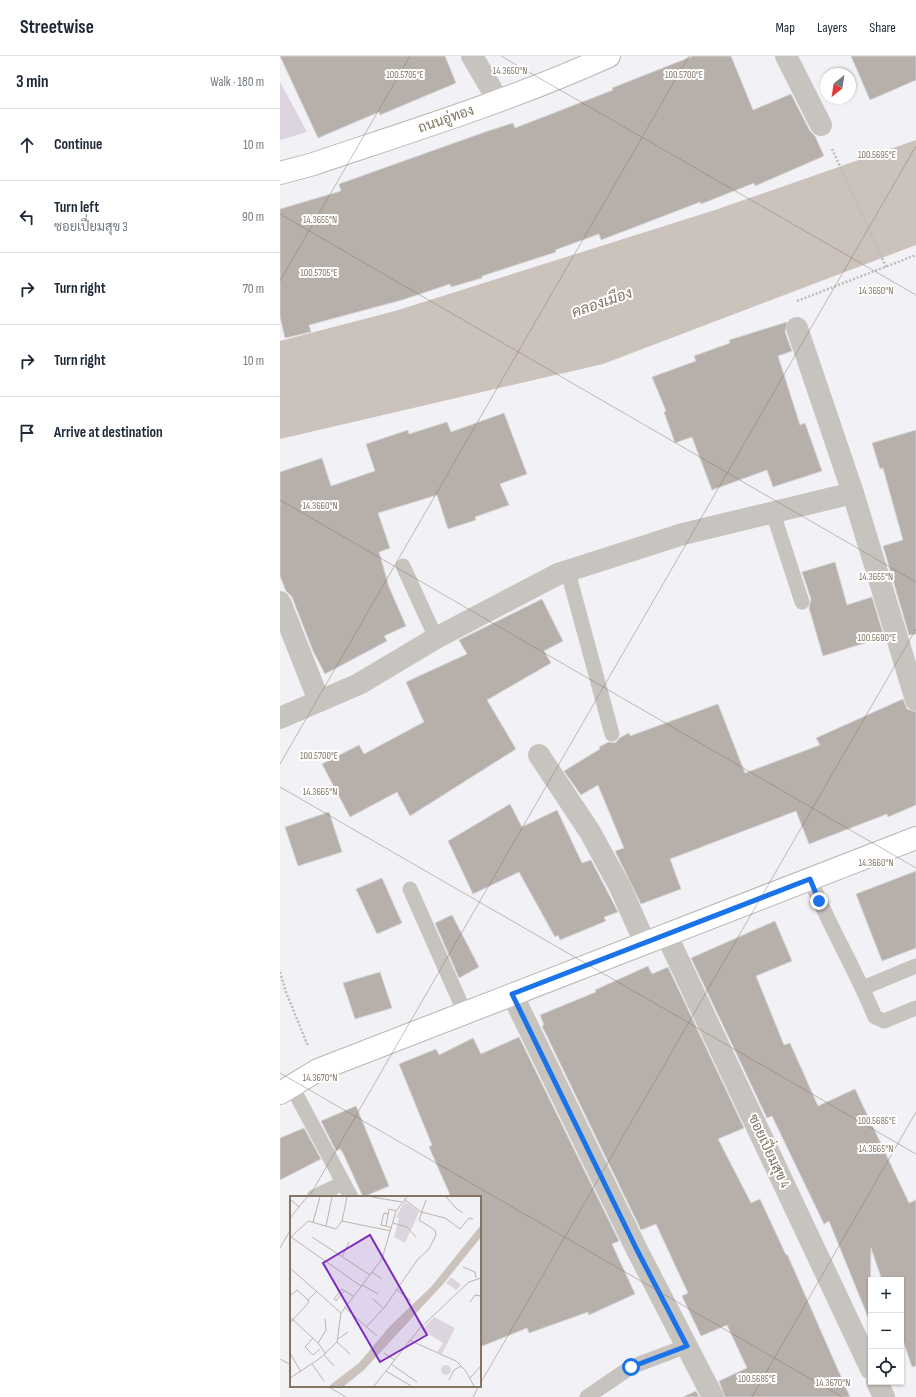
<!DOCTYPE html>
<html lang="en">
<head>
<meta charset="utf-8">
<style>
  :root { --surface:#fff; --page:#f6f6f7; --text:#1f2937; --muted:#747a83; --line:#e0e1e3 }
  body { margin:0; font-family:"Sofia Sans Condensed",Sarabun,sans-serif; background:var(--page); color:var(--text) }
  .controls { position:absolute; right:12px; bottom:12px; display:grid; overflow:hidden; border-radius:0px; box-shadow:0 1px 3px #0004 }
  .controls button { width:36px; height:36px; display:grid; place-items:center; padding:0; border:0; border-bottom:1px solid var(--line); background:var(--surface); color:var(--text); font:20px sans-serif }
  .compass { position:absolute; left:540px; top:12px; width:36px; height:36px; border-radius:50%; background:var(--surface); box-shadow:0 1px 3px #0004; rotate:210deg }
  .stop { position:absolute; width:12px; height:12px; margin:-9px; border:3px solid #1a73e8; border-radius:50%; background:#fff }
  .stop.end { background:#1a73e8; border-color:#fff; box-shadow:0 1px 4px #0008 }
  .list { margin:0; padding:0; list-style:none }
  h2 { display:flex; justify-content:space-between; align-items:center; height:52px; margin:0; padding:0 16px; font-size:17px }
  h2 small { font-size:13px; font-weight:400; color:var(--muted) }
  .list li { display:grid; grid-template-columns:26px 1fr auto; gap:12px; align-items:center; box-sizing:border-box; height:72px; padding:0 16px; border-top:1px solid var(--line) }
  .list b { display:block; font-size:15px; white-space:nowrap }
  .list p { margin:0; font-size:13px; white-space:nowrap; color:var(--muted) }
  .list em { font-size:13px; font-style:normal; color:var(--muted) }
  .icon { flex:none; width:22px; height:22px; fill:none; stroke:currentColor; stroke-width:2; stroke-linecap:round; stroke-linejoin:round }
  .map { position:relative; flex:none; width:636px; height:1341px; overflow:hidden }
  header { display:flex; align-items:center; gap:24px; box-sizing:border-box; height:56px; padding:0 20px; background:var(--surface); border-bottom:1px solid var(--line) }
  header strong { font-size:19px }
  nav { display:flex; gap:22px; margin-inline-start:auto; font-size:14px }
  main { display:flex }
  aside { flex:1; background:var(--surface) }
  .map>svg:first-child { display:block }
  .green { fill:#dcd5df }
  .water { fill:#ccc2bc }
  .building { fill:#b7afa9; stroke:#d4d4d6 }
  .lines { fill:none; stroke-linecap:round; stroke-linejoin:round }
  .secondary-casing { stroke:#bab5b0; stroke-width:24 }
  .path { stroke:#bdbbb7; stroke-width:2.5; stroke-dasharray:2 2; stroke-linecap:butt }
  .lane { stroke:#c7c4c0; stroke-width:15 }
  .street { stroke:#c7c4c0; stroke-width:22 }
  .secondary { stroke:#fff; stroke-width:22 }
  .route { stroke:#1a73e8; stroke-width:5 }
  .ticks { fill:none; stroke:#837463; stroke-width:1; stroke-opacity:0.45 }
  .labels { text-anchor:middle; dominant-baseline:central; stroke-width:4; stroke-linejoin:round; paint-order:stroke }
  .street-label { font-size:14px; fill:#837463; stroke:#fff }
  .water-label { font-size:15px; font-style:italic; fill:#877063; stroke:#fff }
  .inset-road { fill:none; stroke:#bcb4ae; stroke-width:1 }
  .view { fill:#7b2cbf; fill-opacity:0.15; stroke:#7b2cbf; stroke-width:2 }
  .inset-edge { fill:none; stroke:#837463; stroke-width:2 }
  .ticks-label { font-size:10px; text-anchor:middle; fill:#837463; stroke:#fff; stroke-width:4; stroke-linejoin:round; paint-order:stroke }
</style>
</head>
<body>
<header>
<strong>Streetwise</strong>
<nav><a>Map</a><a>Layers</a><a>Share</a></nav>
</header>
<main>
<aside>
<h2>3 min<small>Walk · 180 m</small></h2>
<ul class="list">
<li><svg class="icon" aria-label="ahead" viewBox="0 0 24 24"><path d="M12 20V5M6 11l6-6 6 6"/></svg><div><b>Continue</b></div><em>10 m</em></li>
<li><svg class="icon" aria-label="left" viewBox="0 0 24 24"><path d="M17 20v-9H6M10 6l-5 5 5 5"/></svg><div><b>Turn left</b><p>ซอยเปี่ยมสุข 3</p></div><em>90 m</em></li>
<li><svg class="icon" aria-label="right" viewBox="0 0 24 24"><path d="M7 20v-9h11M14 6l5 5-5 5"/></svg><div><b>Turn right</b></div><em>70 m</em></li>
<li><svg class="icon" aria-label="right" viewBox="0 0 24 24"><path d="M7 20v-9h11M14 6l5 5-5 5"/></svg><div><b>Turn right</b></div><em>10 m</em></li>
<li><svg class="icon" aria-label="arrive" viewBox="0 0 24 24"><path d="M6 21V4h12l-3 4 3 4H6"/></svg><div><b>Arrive at destination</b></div></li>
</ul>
</aside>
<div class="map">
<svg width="636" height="1341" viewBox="0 0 636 1341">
  <rect width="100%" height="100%" fill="#f2f1f5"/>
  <path class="green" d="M 0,26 L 27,76 L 0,84 Z"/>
  <path class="water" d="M 636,84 L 636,189 L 323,308 L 0,383 L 0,285 L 115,255 L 435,154 Z"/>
  <g class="building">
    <path d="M 0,0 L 165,0 L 176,27 L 100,59 L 99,56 L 38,82 Z"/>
    <path d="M 413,0 L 451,0 L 473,54 L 511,38 L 530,75 L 535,80 L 544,100 L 475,130 L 474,127 L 421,148 L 420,146 L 321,184 L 319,178 L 275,194 L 276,196 L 202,220 L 202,222 L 171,231 L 170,228 L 122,244 L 29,269 L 31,276 L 5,282 L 0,261 L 0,153 L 61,135 L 59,128 L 208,75 L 233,67 L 235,72 L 333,34 L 332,32 Z"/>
    <path d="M 571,0 L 636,0 L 636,24 L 590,44 Z"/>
    <path d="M 507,266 L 505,276 L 512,295 L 498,300 L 520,369 L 525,367 L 542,415 L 493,431 L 487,414 L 432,434 L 412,381 L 395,387 L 384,356 L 386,355 L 372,321 L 416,305 L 414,300 L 450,287 L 449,284 Z"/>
    <path d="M 224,357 L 247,418 L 220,428 L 229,449 L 195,461 L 196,464 L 168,473 L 157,439 L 98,457 L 110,492 L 99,496 L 109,531 L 126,570 L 104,580 L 107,585 L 45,618 L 33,595 L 12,541 L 6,535 L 0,520 L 0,416 L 42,402 L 51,430 L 95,415 L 86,388 L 128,374 L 129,378 L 167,366 L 171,376 Z"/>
    <path d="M 636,374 L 636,578 L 629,579 L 603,490 L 623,484 L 603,412 L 600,413 L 592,387 Z"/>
    <path d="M 555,506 L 567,549 L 592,541 L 604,581 L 543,600 L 529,552 L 531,543 L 522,516 Z"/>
    <path d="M 262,543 L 283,585 L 264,595 L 271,607 L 207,644 L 236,693 L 130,760 L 117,736 L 70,761 L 42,708 L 79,689 L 84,698 L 144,666 L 126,626 L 187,598 L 179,584 Z"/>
    <path d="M 623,643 L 627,653 L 636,656 L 636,749 L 608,761 L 607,758 L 529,788 L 516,755 L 390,803 L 401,833 L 361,848 L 335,795 L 344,792 L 318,729 L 301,739 L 284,715 L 320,693 L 319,691 L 329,686 L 335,687 L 341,681 L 349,677 L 350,680 L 438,648 L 465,717 L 540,689 L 536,682 Z"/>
    <path d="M 230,748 L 242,771 L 277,754 L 302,807 L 311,804 L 338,856 L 324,861 L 326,865 L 280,884 L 278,879 L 275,881 L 239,816 L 193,838 L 168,785 Z"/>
    <path d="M 49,756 L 62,796 L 18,810 L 5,771 Z"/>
    <path d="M 636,815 L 636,892 L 602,905 L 576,838 Z"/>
    <path d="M 102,822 L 122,867 L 97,878 L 76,833 Z"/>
    <path d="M 172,859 L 199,911 L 179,922 L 155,867 Z"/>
    <path d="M 495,865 L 512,905 L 476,920 L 504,989 L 510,987 L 538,1050 L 575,1033 L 629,1147 L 636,1144 L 636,1310 L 632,1311 L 621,1278 L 621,1224 L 602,1224 L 591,1192 L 590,1266 L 549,1165 L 544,1168 L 492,1060 L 487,1062 L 411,902 Z"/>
    <path d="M 368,910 L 372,918 L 388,911 L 464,1072 L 438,1083 L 471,1147 L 480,1143 L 506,1199 L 507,1198 L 570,1341 L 445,1341 L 439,1325 L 467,1312 L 447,1269 L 421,1280 L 402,1240 L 408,1237 L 376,1168 L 361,1174 L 262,970 L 264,969 L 260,959 L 316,936 L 315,934 Z"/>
    <path d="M 100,916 L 112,952 L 75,963 L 63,927 Z"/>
    <path d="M 239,981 L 339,1185 L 332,1188 L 355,1238 L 309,1259 L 308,1256 L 249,1277 L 247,1272 L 200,1291 L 200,1141 L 171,1141 L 149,1091 L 152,1089 L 119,1008 L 156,993 L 159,999 L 193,982 L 201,998 Z"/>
    <path d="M 76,1050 L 109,1130 L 83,1141 L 63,1097 L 60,1093 L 56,1095 L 41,1065 Z"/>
    <path d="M 24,1072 L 41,1103 L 0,1124 L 0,1082 Z"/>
    <path d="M 416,1335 L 419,1341 L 403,1341 Z"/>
  </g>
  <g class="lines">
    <g class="secondary-casing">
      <g id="secondary">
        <path d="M 0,117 L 30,109 C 131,75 232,44 329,0"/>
        <path d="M 0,1037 L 38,1014 L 636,782"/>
      </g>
    </g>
    <g class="path">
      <path d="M 552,93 L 606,211"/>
      <path d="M 517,245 L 636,199"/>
      <path d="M 0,916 L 6,936 L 28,990"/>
    </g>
    <g class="lane">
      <path d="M 493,457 L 522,546"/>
      <path d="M 123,510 L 156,582"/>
      <path d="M 288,516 L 332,678"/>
      <path d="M 530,823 C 549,870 576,914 595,961 L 604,965 L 636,952"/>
      <path d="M 130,833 L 185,957"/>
      <path d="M 583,932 L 636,910"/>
      <path d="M 11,1029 L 71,1141"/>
      <path d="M 34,1141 L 63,1127"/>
      <path d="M 307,1341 L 351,1311 L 407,1290"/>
    </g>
    <g class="street">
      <path d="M 192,0 L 219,46"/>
      <path d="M 506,0 L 541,69"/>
      <path d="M 517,272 L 573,437 L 636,644"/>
      <path d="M 0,546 L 39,645"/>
      <path d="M 0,662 L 79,628 L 156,582 L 278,518 L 403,478 L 573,437"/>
      <path d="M 259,699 L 310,776 L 340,831 L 365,887"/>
      <path d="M 386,878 L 591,1313"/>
      <path d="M 232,938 L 357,1194 L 433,1341"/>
      <path d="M 597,1326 L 604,1341"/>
    </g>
    <use href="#secondary" class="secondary"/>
  </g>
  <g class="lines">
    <path class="route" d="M 351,1311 L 407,1290 L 357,1194 L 232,938 L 530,823 L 539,845"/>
  </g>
  <path class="ticks" d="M 221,0 L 636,239M 0,158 L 636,526M 0,225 L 130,0M 0,444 L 636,812M 0,708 L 409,0M 0,731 L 636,1098M 0,1017 L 562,1341M 29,1141 L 636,90M 0,1192 L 11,1173M 0,1303 L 11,1309M 200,1328 L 636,573M 47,1330 L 66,1341M 193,1341 L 199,1330M 472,1341 L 636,1056"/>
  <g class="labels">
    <g class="street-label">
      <text transform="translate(166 63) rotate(-19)">ถนนอู่ทอง</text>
      <text transform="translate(489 1095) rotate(65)">ซอยเปี่ยมสุข 4</text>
    </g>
    <g class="water-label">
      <text transform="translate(322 247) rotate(-19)">คลองเมือง</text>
    </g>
  </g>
  <g transform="translate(10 1140)">
    <rect width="191" height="191" fill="#f2f1f5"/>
    <path d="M 115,5 L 129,16 L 115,47 L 104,41 L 109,22 L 106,21 ZM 161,81 L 171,89 L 166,94 L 156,87 ZM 144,121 L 165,132 L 152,158 L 147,156 L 153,147 L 132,134 ZM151 174a5 5 0 1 1 10 0a5 5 0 1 1-10 0Z" fill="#dcd5df"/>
    <path d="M 191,29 L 191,41 L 154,87 L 74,174 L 54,190 L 39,190 L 69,167 L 100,130 L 141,91 Z" fill="#ccc2bc"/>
    <path class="inset-road" d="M 82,1 L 112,6M 156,1 L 167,13 L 173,17M 0,3 L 9,11M 114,3 L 131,16 L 155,22 L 170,33 L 179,22 L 183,23M 0,22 L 17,1M 52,25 L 57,1M 23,26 L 30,1M 103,27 L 117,31 L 126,41M 36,30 L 42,1M 96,30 L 91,29 L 94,17 L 98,18M 102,32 L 96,30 L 99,13 L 106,15M 1,41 L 71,90M 22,41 L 80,79M 0,42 L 18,25 L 46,33 L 52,25 L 101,35M 52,61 L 59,46M 173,71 L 185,76 L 186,82M 0,72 L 51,117M 82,76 L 92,83M 72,89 L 88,98M 106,93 L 121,105M 54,95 L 46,105 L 44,103 L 52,93 L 63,100M 0,100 L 7,94 L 18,104 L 26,96M 83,103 L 94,113M 180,106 L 185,99 L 191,100M 54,111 L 87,140M 0,121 L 28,147 L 36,158M 0,127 L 19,106 L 18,104M 76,131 L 94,112 L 128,63 L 139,53 L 146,39 L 145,34 L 129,24 L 136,4M 23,142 L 15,151 L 23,159 L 30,153M 48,143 L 58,136M 119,144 L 166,165 L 175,174 L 184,190M 47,146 L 60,158M 28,147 L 36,134 L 35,123M 0,157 L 11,176M 94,157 L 105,164M 34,159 L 44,170M 22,168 L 34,185M 101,168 L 127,186M 96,175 L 121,190M 0,182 L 29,163 L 47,146 L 51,117 L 92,63 L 106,15 L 117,1M 180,182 L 191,170M 159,184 L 164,174 L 171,170M 84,190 L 130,132 L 179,86 L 191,82"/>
    <path class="view" d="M 80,39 L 137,139 L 90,166 L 33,67 Z"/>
    <rect width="191" height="191" class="inset-edge"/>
  </g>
  <g class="ticks-label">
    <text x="230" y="18">14.3650°N</text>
    <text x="125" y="22">100.5705°E</text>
    <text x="404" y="22">100.5700°E</text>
    <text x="597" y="102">100.5695°E</text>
    <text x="40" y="167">14.3655°N</text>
    <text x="39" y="220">100.5705°E</text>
    <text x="596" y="238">14.3650°N</text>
    <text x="40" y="453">14.3660°N</text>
    <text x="596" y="524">14.3655°N</text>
    <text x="597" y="585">100.5690°E</text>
    <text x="39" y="703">100.5700°E</text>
    <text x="40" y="739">14.3665°N</text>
    <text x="596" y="810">14.3660°N</text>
    <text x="40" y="1025">14.3670°N</text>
    <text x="597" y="1068">100.5685°E</text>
    <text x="596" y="1096">14.3665°N</text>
    <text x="477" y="1326">100.5685°E</text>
    <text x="553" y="1330">14.3670°N</text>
  </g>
</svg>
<div class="controls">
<button>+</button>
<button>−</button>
<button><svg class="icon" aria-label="locate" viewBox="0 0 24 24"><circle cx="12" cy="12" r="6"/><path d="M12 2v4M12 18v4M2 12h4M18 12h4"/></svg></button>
</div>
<svg class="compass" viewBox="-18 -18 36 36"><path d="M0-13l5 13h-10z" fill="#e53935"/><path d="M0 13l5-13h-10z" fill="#747a83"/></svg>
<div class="stop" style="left:351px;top:1311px"></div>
<div class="stop end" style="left:539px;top:845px"></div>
</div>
</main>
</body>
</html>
